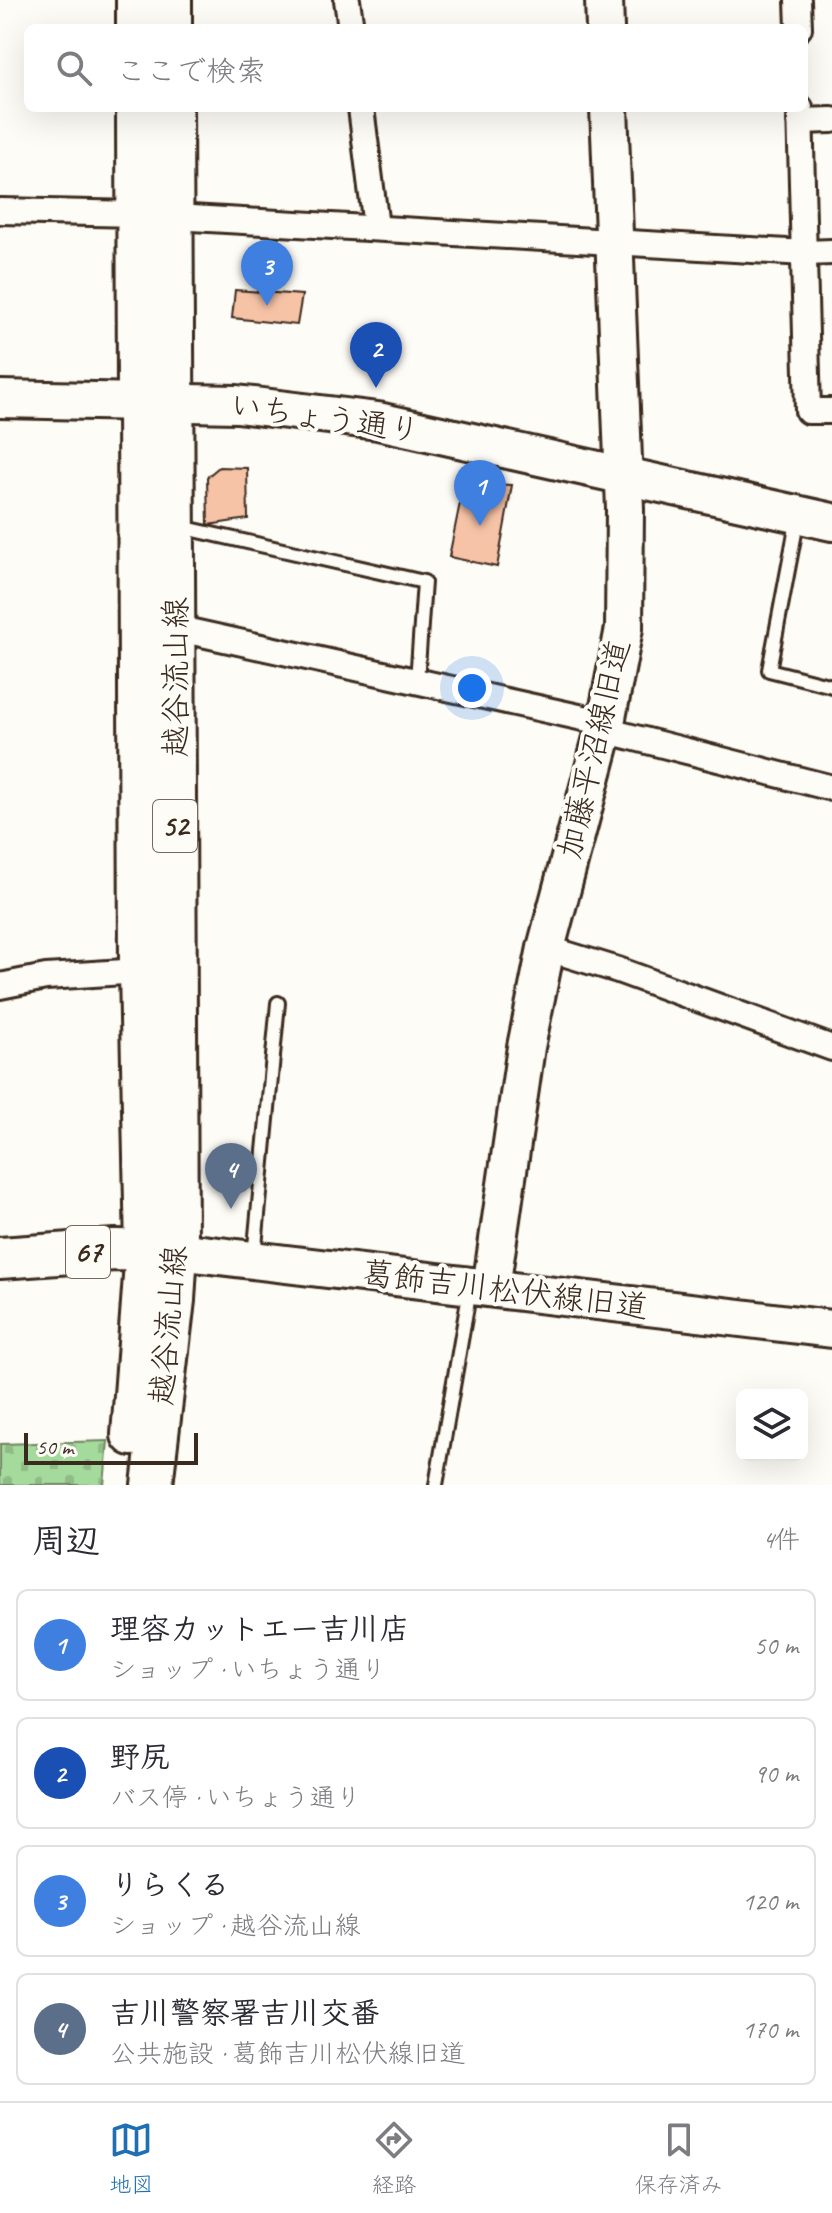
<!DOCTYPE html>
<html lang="ja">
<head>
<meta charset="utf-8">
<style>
  :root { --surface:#fff; --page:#f7f7f7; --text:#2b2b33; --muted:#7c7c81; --line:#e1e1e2; --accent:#1f6fb2 }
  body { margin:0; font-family:Caveat,"Klee One",sans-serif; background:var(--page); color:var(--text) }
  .controls { position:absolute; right:24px; bottom:24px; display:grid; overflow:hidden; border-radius:12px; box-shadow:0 8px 32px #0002 }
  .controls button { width:72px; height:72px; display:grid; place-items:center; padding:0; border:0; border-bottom:2px solid var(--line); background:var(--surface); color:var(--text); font:40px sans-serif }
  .scale { position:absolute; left:24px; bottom:20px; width:174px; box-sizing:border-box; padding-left:8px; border:4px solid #3b2a1e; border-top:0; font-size:22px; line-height:28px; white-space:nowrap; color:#3b2a1e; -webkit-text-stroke:6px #fdfcf7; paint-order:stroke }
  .you { position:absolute; left:472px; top:688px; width:28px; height:28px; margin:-20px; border:6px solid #fff; border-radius:50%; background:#1a73e8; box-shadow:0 0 0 12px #1a73e833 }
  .badge { display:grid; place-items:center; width:52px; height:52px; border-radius:50%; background:var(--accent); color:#fff; font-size:26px; font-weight:700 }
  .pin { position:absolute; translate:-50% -66px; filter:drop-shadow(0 2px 4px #0008) }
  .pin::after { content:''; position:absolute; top:42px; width:28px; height:24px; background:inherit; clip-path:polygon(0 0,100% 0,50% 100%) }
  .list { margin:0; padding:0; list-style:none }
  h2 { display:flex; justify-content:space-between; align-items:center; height:104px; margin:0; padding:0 32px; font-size:34px }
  h2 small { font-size:26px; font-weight:400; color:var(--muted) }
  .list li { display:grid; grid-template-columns:52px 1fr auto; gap:24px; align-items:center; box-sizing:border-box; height:112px; margin:0 16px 16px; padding:0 16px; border:2px solid var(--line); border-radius:12px }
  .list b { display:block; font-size:30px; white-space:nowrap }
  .list p { margin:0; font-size:26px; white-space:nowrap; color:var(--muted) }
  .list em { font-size:26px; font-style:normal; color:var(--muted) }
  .icon { flex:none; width:44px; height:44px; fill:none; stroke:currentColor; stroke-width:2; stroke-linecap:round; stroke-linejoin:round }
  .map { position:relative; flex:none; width:832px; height:1485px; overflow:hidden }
  .search { position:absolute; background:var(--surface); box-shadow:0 8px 32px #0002; left:24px; right:24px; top:24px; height:88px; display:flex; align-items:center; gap:20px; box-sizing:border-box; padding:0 28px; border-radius:12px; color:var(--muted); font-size:30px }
  .sheet { height:616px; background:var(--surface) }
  nav { display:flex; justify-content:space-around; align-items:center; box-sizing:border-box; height:112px; border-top:2px solid var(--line); background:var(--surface); font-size:22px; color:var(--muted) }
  nav a { display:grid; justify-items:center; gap:4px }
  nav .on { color:var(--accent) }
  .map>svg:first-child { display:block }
  .cemetery { fill:url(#cemetery-stones); stroke:#70825e; stroke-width:2 }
  .building { fill:#f7c3a7; stroke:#3b2a1e; stroke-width:2 }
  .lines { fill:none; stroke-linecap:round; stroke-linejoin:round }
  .lane-casing { stroke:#3b2a1e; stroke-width:18 }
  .street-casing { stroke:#3b2a1e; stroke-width:30 }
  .secondary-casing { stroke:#3b2a1e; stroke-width:42 }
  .primary-casing { stroke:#3b2a1e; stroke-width:46 }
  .lane { stroke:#fdfcf7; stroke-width:12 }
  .street { stroke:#fdfcf7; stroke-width:24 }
  .secondary { stroke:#fdfcf7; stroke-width:36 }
  .primary { stroke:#fdfcf7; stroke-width:40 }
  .labels { text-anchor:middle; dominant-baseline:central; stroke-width:8; stroke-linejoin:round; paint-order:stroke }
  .shield { fill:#fdfcf7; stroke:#75695f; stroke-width:2 }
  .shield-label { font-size:30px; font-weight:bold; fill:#3b2a1e }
  .street-label { font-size:32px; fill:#3b2a1e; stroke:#fdfcf7 }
</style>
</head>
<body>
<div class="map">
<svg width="832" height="1485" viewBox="0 0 832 1485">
  <defs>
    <pattern id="cemetery-stones" width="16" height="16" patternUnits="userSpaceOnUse" patternTransform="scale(2)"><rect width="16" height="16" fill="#a5da9d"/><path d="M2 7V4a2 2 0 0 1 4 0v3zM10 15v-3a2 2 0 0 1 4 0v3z" fill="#8fbb87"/></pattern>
  </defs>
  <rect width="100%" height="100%" fill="#fdfcf7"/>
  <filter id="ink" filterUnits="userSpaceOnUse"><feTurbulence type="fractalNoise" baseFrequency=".0125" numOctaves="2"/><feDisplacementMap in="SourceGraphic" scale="16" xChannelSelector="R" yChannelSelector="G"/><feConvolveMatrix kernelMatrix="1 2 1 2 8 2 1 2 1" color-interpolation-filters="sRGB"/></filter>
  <g filter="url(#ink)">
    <path class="cemetery" d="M 108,1441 L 104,1485 L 0,1485 L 0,1444 Z"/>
    <g class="building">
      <path d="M 235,290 L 302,295 L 297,325 L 232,318 Z"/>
      <path d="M 219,467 L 247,468 L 248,519 L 208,525 L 207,477 Z"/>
      <path d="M 464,483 L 512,485 L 497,567 L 449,557 Z"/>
    </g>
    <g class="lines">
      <g class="lane-casing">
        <g id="lane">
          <path d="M 798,517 L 769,670 L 832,686"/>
          <path d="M 181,527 L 424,582 L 417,681"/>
          <path d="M 254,1257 L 278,1003"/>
          <path d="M 436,1485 L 470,1289"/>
        </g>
      </g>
      <g class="street-casing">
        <g id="street">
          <path d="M 347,0 L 351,28"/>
          <path d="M 798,0 L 799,28"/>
          <path d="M 361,108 L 376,227"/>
          <path d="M 800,108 L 808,411 L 832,411"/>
          <path d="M 800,121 L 832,120"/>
          <path d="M 0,211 L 138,214"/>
          <path d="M 174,217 L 805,253 L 832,252"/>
          <path d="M 175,628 L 606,723"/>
          <path d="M 604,730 L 832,788"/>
          <path d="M 546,948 L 618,970 L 832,1048"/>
          <path d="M 0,986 L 46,977 L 140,971"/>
        </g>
      </g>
      <g class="secondary-casing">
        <g id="secondary">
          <path d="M 604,0 L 605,28"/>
          <path d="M 0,399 L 237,404 L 378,421 L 832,522"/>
          <path d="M 177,1251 L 832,1329"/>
          <path d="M 491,1288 L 526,1047 L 546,948 L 606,723 L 624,628 L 625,509 L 609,108"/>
        </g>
      </g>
      <g class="primary-casing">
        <g id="primary">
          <path d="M 137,0 L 137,28"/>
          <path d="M 171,0 L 171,28"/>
          <path d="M 0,1258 L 115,1250 L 172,1251"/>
          <path d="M 132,1435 L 146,1250 L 140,971 L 137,108"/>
          <path d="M 152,1485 L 174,1300 L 177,1251 L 172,108"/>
        </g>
      </g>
      <use href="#lane" class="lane"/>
      <use href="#street" class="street"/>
      <use href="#secondary" class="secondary"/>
      <use href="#primary" class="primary"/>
    </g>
  </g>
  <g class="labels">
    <g class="shield">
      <rect x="153" y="800" width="44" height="52" rx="6"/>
      <rect x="66" y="1226" width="44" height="52" rx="6"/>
    </g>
    <g class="shield-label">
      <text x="175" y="826">52</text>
      <text x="88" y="1252">67</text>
    </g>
    <g class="street-label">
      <text transform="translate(325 418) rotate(8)">いちょう通り</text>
      <text transform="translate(175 677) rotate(-90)">越谷流山線</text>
      <text transform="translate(594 749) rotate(-77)">加藤平沼線旧道</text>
      <text transform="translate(505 1290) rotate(7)">葛飾吉川松伏線旧道</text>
      <text transform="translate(168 1325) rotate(-85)">越谷流山線</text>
    </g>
  </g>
</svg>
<div class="controls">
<button><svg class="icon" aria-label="layers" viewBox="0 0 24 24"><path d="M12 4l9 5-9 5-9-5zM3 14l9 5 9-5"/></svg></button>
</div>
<div class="scale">50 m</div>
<div class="you"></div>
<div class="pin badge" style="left:480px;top:526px;background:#3f7fe0">1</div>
<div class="pin badge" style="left:376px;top:388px;background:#1a4fb4">2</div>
<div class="pin badge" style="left:267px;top:306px;background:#3f7fe0">3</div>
<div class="pin badge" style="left:231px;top:1209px;background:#5c6f8a">4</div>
<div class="search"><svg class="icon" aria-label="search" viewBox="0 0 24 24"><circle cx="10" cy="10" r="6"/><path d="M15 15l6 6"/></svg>ここで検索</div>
</div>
<section class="sheet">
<h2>周辺<small>4件</small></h2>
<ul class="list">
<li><span class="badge" style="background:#3f7fe0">1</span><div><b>理容カットエー吉川店</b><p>ショップ · いちょう通り</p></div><em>50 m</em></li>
<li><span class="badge" style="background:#1a4fb4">2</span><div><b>野尻</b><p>バス停 · いちょう通り</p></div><em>90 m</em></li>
<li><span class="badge" style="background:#3f7fe0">3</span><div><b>りらくる</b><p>ショップ · 越谷流山線</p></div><em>120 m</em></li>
<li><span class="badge" style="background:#5c6f8a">4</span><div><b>吉川警察署吉川交番</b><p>公共施設 · 葛飾吉川松伏線旧道</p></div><em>170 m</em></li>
</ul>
</section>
<nav>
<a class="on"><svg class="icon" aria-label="map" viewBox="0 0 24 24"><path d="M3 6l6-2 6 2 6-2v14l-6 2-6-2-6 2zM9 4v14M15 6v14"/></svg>地図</a>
<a><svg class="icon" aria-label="directions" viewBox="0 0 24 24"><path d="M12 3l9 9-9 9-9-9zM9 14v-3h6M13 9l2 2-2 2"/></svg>経路</a>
<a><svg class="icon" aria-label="saved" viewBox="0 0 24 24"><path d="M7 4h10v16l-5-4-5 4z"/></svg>保存済み</a>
</nav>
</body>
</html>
